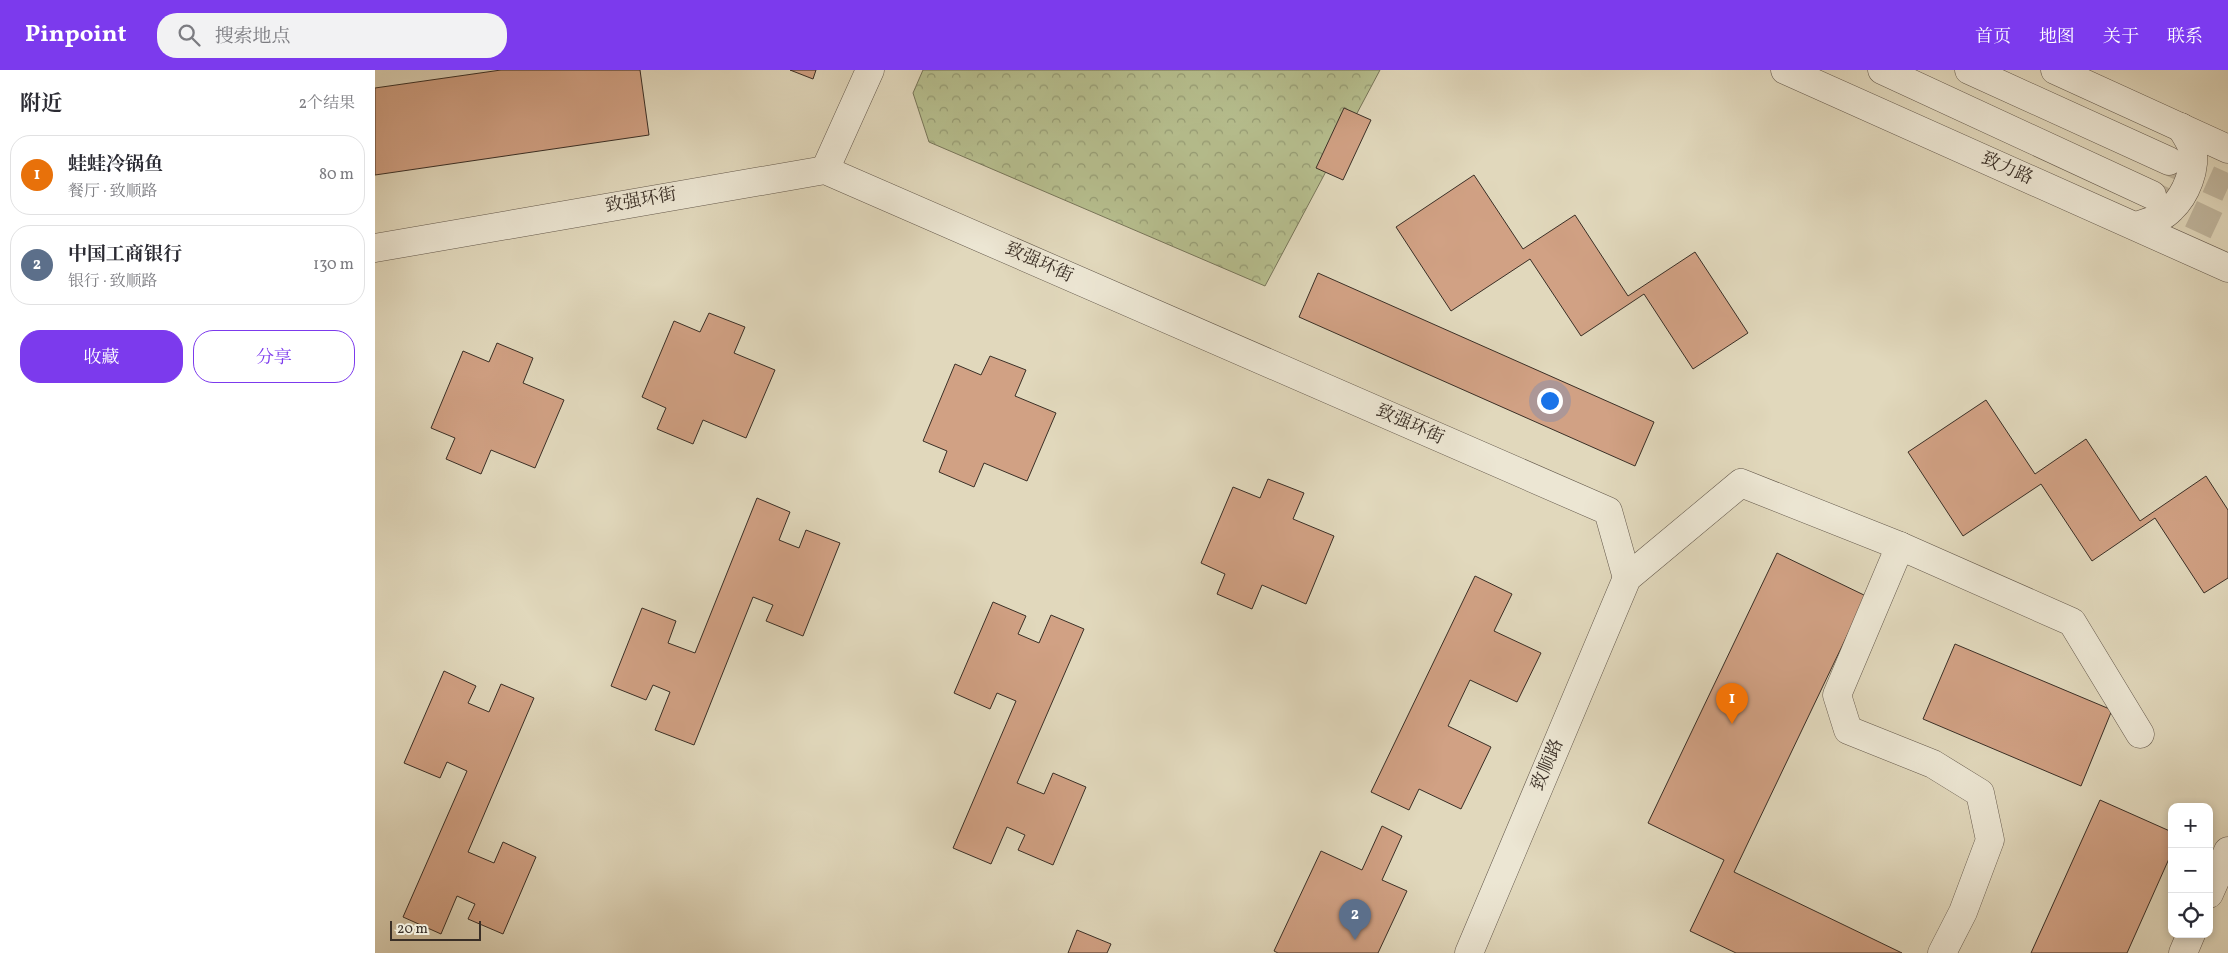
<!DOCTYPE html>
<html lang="zh">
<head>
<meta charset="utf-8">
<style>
  :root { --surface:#fff; --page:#f2f2f3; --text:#2b2b33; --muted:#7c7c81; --line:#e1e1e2; --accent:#7c3aed }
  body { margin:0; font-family:Vollkorn,"Noto Serif SC",serif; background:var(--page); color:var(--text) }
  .controls { position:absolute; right:15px; bottom:15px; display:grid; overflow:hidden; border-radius:10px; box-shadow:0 2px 8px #0003 }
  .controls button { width:45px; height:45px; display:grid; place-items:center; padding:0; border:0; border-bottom:1px solid var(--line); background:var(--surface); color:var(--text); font:25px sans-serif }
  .scale { position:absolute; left:15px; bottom:12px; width:91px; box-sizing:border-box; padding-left:5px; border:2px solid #3a2f26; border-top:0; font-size:14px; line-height:18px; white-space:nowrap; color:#3a2f26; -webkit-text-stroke:4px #ece6d3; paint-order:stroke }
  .you { position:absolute; left:1174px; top:330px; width:18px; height:18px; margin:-12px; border:4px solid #fff; border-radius:50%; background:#1a73e8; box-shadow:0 0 0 8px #1a73e833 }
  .badge { display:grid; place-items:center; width:32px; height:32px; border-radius:50%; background:var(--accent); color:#fff; font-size:16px; font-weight:700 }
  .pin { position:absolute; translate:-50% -41px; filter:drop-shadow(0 1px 2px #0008) }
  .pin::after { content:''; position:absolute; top:26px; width:18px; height:15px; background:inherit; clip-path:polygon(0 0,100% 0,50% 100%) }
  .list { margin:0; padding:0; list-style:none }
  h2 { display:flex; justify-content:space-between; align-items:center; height:65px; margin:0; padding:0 20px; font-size:21px }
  h2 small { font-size:16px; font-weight:400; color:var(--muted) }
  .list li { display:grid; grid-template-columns:32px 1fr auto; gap:15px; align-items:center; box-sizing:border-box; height:80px; margin:0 10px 10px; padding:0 10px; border:1px solid var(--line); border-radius:20px }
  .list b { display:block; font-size:19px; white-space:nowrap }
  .list p { margin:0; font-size:16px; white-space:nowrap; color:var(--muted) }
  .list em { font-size:16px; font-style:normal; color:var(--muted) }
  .actions { display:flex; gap:10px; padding:15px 20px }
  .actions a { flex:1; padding:11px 0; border:1px solid var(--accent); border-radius:20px; text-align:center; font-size:18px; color:var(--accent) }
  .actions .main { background:var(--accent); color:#fff }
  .icon { flex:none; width:28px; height:28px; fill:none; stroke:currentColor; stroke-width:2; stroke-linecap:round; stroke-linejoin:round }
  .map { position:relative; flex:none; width:1853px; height:883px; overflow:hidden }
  header { display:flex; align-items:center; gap:30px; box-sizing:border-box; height:70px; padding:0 25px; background:var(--accent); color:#fff }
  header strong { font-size:24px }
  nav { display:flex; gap:28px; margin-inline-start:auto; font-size:18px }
  .search { width:350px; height:45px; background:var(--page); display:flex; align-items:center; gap:12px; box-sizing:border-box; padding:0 18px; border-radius:20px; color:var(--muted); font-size:19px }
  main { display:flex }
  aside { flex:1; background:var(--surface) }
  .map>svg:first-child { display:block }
  .forest { fill:url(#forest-crowns); stroke:#78765a }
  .building { fill:#d1a184; stroke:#3a2f26 }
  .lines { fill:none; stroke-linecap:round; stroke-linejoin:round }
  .minor-tunnel { stroke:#c0b69e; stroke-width:28; stroke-dasharray:28 14; stroke-linecap:butt }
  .minor-casing { stroke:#64594c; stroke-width:29 }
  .minor { stroke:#ece6d3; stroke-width:28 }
  .labels { text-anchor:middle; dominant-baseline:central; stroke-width:4; stroke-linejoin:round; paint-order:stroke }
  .street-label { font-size:18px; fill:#3a2f26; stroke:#ece6d3 }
</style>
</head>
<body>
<header>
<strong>Pinpoint</strong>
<div class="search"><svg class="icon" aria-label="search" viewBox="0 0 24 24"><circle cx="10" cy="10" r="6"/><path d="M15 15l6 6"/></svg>搜索地点</div>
<nav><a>首页</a><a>地图</a><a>关于</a><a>联系</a></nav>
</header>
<main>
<aside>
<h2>附近<small>2个结果</small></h2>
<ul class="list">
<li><span class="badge" style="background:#e8710a">1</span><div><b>蛙蛙冷锅鱼</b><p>餐厅 · 致顺路</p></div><em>80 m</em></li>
<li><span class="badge" style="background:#5c6f8a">2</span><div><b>中国工商银行</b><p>银行 · 致顺路</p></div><em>130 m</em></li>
</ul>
<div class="actions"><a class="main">收藏</a><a>分享</a></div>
</aside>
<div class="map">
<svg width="1853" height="883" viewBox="0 0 1853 883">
  <defs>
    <pattern id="forest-crowns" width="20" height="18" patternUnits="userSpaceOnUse" patternTransform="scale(1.25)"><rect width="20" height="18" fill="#b6be8e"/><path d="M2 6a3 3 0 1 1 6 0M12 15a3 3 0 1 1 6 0" fill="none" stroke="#959b74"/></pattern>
  </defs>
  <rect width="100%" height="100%" fill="#e1d8bc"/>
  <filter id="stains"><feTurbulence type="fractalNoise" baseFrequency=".004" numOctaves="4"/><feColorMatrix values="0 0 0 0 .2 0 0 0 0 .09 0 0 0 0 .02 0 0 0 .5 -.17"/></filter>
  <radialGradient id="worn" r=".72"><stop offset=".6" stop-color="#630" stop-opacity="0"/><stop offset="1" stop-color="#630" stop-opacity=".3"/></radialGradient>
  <path class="forest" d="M 548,0 L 1005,0 L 890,216 L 554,72 L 538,23 Z"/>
  <g class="building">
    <path d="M 126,0 L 265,0 L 274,65 L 0,105 L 0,18 Z"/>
    <path d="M 415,0 L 441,0 L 438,9 Z"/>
    <path d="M 969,38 L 996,50 L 968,110 L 941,98 Z"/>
    <path d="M 1099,105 L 1148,179 L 1200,145 L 1253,226 L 1320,182 L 1373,263 L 1318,299 L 1269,224 L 1206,266 L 1155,189 L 1076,241 L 1021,157 Z"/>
    <path d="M 943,203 L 1279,352 L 1260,396 L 924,247 Z"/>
    <path d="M 334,243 L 370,257 L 359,283 L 400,300 L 371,368 L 328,350 L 318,374 L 282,359 L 291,338 L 267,327 L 299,251 L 325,262 Z"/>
    <path d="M 122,273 L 158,288 L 148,313 L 189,330 L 160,398 L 116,380 L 106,404 L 71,389 L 80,368 L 56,358 L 88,281 L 114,292 Z"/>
    <path d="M 615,286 L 651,300 L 640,326 L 681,343 L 652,411 L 609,393 L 599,417 L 564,402 L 572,381 L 548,371 L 580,294 L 606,305 Z"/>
    <path d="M 1611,330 L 1660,404 L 1711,369 L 1765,451 L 1831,406 L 1853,440 L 1853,508 L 1829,523 L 1780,448 L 1717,491 L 1666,414 L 1588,466 L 1533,382 Z"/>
    <path d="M 893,409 L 929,423 L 918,449 L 959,466 L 931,534 L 887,515 L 877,539 L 842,524 L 850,504 L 826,493 L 858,417 L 885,428 Z"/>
    <path d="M 382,428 L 415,442 L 404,470 L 424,478 L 431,460 L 465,473 L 428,566 L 391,551 L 398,535 L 378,527 L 319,675 L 280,660 L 295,622 L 278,615 L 271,630 L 236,616 L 267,538 L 301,551 L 293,573 L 320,583 Z"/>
    <path d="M 1402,483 L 1491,526 L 1359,802 L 1527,883 L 1361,883 L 1315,861 L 1349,790 L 1273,753 Z"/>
    <path d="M 1100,506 L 1137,524 L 1119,561 L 1166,583 L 1142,632 L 1095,610 L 1073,656 L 1116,677 L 1086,739 L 1044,719 L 1034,740 L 996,722 Z"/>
    <path d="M 618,532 L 651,546 L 643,564 L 664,573 L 676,545 L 709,559 L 642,713 L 669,724 L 678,703 L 711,717 L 678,795 L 643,780 L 650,765 L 632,757 L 616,794 L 578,778 L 641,631 L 622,623 L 615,639 L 579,623 Z"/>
    <path d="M 1580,574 L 1737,640 L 1706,716 L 1548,649 Z"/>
    <path d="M 69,601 L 101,616 L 93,633 L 114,642 L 126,614 L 159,628 L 93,782 L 119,793 L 128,772 L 161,787 L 128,864 L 93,849 L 100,834 L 82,826 L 66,864 L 28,847 L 92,701 L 72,692 L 65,708 L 29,693 Z"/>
    <path d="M 1725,730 L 1797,762 L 1797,782 L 1752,883 L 1656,883 Z"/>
    <path d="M 1007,756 L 1027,766 L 1007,810 L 1032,821 L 1003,883 L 903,883 L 899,881 L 946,781 L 987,800 Z"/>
    <path d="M 702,860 L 736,874 L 732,883 L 693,883 Z"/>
  </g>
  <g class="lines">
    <g class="minor-tunnel">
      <path d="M 1795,92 L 1853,118"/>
      <path d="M 1778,126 L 1853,161"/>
    </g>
    <g class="minor-casing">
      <g id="minor">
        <path d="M 1410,0 L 1853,198"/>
        <path d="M 1507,0 L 1777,125"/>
        <path d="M 1594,0 L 1794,91"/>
        <path d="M 1680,0 L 1853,79"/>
        <path d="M 450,100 L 495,0"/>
        <path d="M 1761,156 C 1773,152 1787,149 1796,139 C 1811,125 1822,98 1817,78 C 1815,71 1809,63 1806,57"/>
        <path d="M 0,178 L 450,100 L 1233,441 L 1252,508"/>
        <path d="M 1834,824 L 1853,781"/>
        <path d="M 1094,883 L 1252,508 L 1366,413 L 1525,476"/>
        <path d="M 1567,883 L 1588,842 L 1615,770 L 1605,723 L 1558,694 L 1473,660 L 1462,625 L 1525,476 L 1697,552 L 1765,664"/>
        <path d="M 1808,883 L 1816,864"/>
      </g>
    </g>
    <use href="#minor" class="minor"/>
  </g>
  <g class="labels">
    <g class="street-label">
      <text transform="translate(1632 99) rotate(24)">致力路</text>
      <text transform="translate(266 131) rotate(-10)">致强环街</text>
      <text transform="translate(664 193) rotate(24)">致强环街</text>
      <text transform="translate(1035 355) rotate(24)">致强环街</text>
      <text transform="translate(1173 695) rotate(-67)">致顺路</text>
    </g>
  </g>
  <rect width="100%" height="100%" filter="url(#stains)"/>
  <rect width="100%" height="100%" fill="url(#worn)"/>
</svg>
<div class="controls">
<button>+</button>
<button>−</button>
<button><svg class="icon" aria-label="locate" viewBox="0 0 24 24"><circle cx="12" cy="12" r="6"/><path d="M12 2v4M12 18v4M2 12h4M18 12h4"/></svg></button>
</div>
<div class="scale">20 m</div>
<div class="you"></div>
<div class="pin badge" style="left:1357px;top:654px;background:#e8710a">1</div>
<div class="pin badge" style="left:980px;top:870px;background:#5c6f8a">2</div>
</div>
</main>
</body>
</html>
